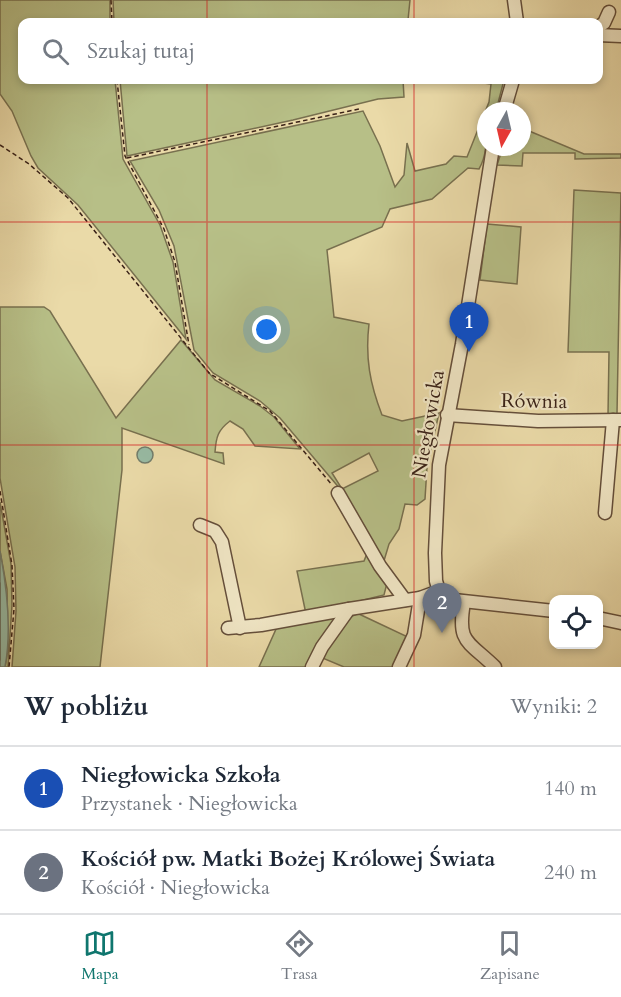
<!DOCTYPE html>
<html lang="pl">
<head>
<meta charset="utf-8">
<style>
  :root { --surface:#fff; --page:#f2f2f3; --text:#1f2937; --muted:#747a83; --line:#e0e1e3; --accent:#0f766e }
  body { margin:0; font-family:Cardo,serif; background:var(--page); color:var(--text) }
  .controls { position:absolute; right:18px; bottom:18px; display:grid; overflow:hidden; border-radius:12px; box-shadow:0 3px 9px #0003 }
  .controls button { width:54px; height:54px; display:grid; place-items:center; padding:0; border:0; border-bottom:2px solid var(--line); background:var(--surface); color:var(--text); font:30px sans-serif }
  .compass { position:absolute; left:477px; top:102px; width:54px; height:54px; border-radius:50%; background:var(--surface); box-shadow:0 3px 9px #0003; rotate:188deg }
  .you { position:absolute; left:267px; top:330px; width:21px; height:21px; margin:-15px; border:4px solid #fff; border-radius:50%; background:#1a73e8; box-shadow:0 0 0 9px #1a73e833 }
  .badge { display:grid; place-items:center; width:39px; height:39px; border-radius:50%; background:var(--accent); color:#fff; font-size:20px; font-weight:700 }
  .pin { position:absolute; translate:-50% -50px; filter:drop-shadow(0 2px 3px #0008) }
  .pin::after { content:''; position:absolute; top:32px; width:21px; height:18px; background:inherit; clip-path:polygon(0 0,100% 0,50% 100%) }
  .list { margin:0; padding:0; list-style:none }
  h2 { display:flex; justify-content:space-between; align-items:center; height:78px; margin:0; padding:0 24px; font-size:26px }
  h2 small { font-size:20px; font-weight:400; color:var(--muted) }
  .list li { display:grid; grid-template-columns:39px 1fr auto; gap:18px; align-items:center; box-sizing:border-box; height:84px; padding:0 24px; border-top:2px solid var(--line) }
  .list b { display:block; font-size:22px; white-space:nowrap }
  .list p { margin:0; font-size:20px; white-space:nowrap; color:var(--muted) }
  .list em { font-size:20px; font-style:normal; color:var(--muted) }
  .icon { flex:none; width:33px; height:33px; fill:none; stroke:currentColor; stroke-width:2; stroke-linecap:round; stroke-linejoin:round }
  .map { position:relative; flex:none; width:621px; height:667px; overflow:hidden }
  .search { position:absolute; background:var(--surface); box-shadow:0 3px 9px #0003; left:18px; right:18px; top:18px; height:66px; display:flex; align-items:center; gap:15px; box-sizing:border-box; padding:0 21px; border-radius:12px; color:var(--muted); font-size:22px }
  .sheet { height:246px; background:var(--surface) }
  nav { display:flex; justify-content:space-around; align-items:center; box-sizing:border-box; height:84px; border-top:2px solid var(--line); background:var(--surface); font-size:16px; color:var(--muted) }
  nav a { display:grid; justify-items:center; gap:3px }
  nav .on { color:var(--accent) }
  .map>svg:first-child { display:block }
  .green { fill:#b7bf87; stroke:#78704f; stroke-width:1.5; fill-rule:evenodd }
  .water { fill:#98bba4; stroke:#727d6c; stroke-width:1.5 }
  .lines { fill:none; stroke-linecap:round; stroke-linejoin:round }
  .shore { stroke:#686e5e; stroke-width:1.5 }
  .minor-casing { stroke:#654f3b; stroke-width:15 }
  .path { stroke:#392117; stroke-width:1.5; stroke-dasharray:4.5 3; stroke-linecap:butt }
  .minor { stroke:#f1e7c6; stroke-width:12 }
  .grid { fill:none; stroke:#d62828; stroke-width:1.5; stroke-opacity:0.55 }
  .labels { text-anchor:middle; dominant-baseline:central; stroke-width:4.5; stroke-linejoin:round; paint-order:stroke }
  .street-label { font-size:20px; fill:#392117; stroke:#f1e7c6 }
</style>
</head>
<body>
<div class="map">
<svg width="621" height="667" viewBox="0 0 621 667">
  <rect width="100%" height="100%" fill="#eadaa8"/>
  <filter id="stains"><feTurbulence type="fractalNoise" baseFrequency=".00333" numOctaves="4"/><feColorMatrix values="0 0 0 0 .2 0 0 0 0 .09 0 0 0 0 .02 0 0 0 .5 -.17"/></filter>
  <radialGradient id="worn" r=".72"><stop offset=".6" stop-color="#630" stop-opacity="0"/><stop offset="1" stop-color="#630" stop-opacity=".3"/></radialGradient>
  <g class="green">
    <path d="M 0,0 L 110,0 L 110,22 L 22,22 L 22,80 L 115,80 L 123,159 L 160,225 L 173,262 L 186,339 L 78,205 L 38,168 L 31,156 L 12,111 L 0,94 Z"/>
    <path d="M 113,0 L 410,0 L 408,20 L 403,19 L 402,22 L 114,22 Z"/>
    <path d="M 120,80 L 403,80 L 404,97 L 378,99 L 293,120 L 127,156 Z"/>
    <path d="M 461,80 L 504,80 L 496,111 L 486,111 C 486,130 489,152 479,169 L 468,168 L 432,199 L 390,209 L 382,227 L 327,250 L 334,317 L 369,324 C 365,358 370,384 382,415 L 402,421 L 439,413 L 427,467 L 425,499 L 417,505 L 405,504 L 399,529 L 389,544 L 383,564 L 341,490 L 280,418 L 260,401 L 213,373 L 194,350 L 174,246 L 159,210 L 130,161 L 363,111 L 380,146 L 395,187 L 404,175 L 407,143 L 415,171 L 446,164 L 454,156 L 467,157 L 489,102 L 491,84 ZM 369,453 L 378,471 L 342,489 L 332,473 Z"/>
    <path d="M 522,128 L 584,154 L 621,154 L 621,158 L 575,159 L 575,153 L 523,153 L 522,166 L 497,165 L 503,147 L 522,147 Z"/>
    <path d="M 574,190 L 621,193 L 617,414 L 608,415 L 609,352 L 568,352 Z"/>
    <path d="M 487,224 L 521,227 L 517,284 L 480,280 Z"/>
    <path d="M 0,307 L 44,307 L 50,311 L 116,418 L 181,340 L 215,380 L 260,406 L 274,417 L 300,449 L 255,446 L 243,429 L 230,421 C 218,430 216,437 215,452 L 223,453 L 224,464 L 122,428 L 122,470 L 100,667 L 12,667 L 16,611 L 15,567 L 0,478 Z"/>
    <path d="M 0,502 L 11,564 L 12,605 L 8,667 L 5,667 L 8,649 L 7,589 L 0,551 Z"/>
    <path d="M 368,551 L 387,583 L 384,595 L 306,614 L 297,571 L 364,561 Z"/>
    <path d="M 365,612 L 359,614 L 410,638 L 396,667 L 344,667 L 320,657 C 333,638 341,615 365,612 Z"/>
    <path d="M 340,613 L 307,667 L 259,667 L 277,627 Z"/>
  </g>
  <g class="water">
    <circle cx="145" cy="455" r="8"/>
    <path d="M 0,551 C 7,588 12,630 5,667 L 0,667 Z"/>
  </g>
  <g class="lines">
    <path class="shore" d="M 0,583 L 0,660"/>
    <g class="minor-casing">
      <g id="minor">
        <path d="M 514,0 L 517,22"/>
        <path d="M 598,27 L 604,23 L 609,12"/>
        <path d="M 598,35 L 621,36"/>
        <path d="M 504,111 L 513,80"/>
        <path d="M 493,147 L 462,344 L 439,465 L 435,553 L 436,581 L 439,591 L 454,600 L 554,611"/>
        <path d="M 447,415 L 538,421 L 621,420"/>
        <path d="M 338,493 L 380,566 L 405,600"/>
        <path d="M 605,513 L 613,420"/>
        <path d="M 200,525 L 215,531 L 222,542 L 240,628"/>
        <path d="M 464,602 C 457,643 467,640 495,667"/>
        <path d="M 598,618 L 621,623"/>
        <path d="M 228,628 L 261,625 L 349,609"/>
        <path d="M 312,667 L 322,647 L 349,609 L 420,598 L 439,591"/>
        <path d="M 399,667 L 414,635 L 420,598"/>
      </g>
    </g>
    <g class="path">
      <path d="M 111,0 L 112,22"/>
      <path d="M 117,80 L 125,156 L 164,229 L 175,262 L 189,345"/>
      <path d="M 0,145 L 29,164 L 68,198 L 209,373 L 270,411 L 332,485"/>
      <path d="M 127,158 L 359,109"/>
      <path d="M 0,491 L 12,565 L 14,609 L 9,667"/>
    </g>
    <use href="#minor" class="minor"/>
  </g>
  <path class="grid" d="M 207,0 L 207,22M 414,0 L 414,22M 207,80 L 207,667M 414,80 L 414,667M 0,222 L 621,222M 0,445 L 621,445"/>
  <g class="labels">
    <g class="street-label">
      <text transform="translate(534 401) rotate(1)">Równia</text>
      <text transform="translate(428 424) rotate(-80)">Niegłowicka</text>
    </g>
  </g>
  <rect width="100%" height="100%" filter="url(#stains)"/>
  <rect width="100%" height="100%" fill="url(#worn)"/>
</svg>
<div class="controls">
<button><svg class="icon" aria-label="locate" viewBox="0 0 24 24"><circle cx="12" cy="12" r="6"/><path d="M12 2v4M12 18v4M2 12h4M18 12h4"/></svg></button>
</div>
<svg class="compass" viewBox="-18 -18 36 36"><path d="M0-13l5 13h-10z" fill="#e53935"/><path d="M0 13l5-13h-10z" fill="#747a83"/></svg>
<div class="you"></div>
<div class="pin badge" style="left:469px;top:352px;background:#1a4fb4">1</div>
<div class="pin badge" style="left:442px;top:633px;background:#6b7280">2</div>
<div class="search"><svg class="icon" aria-label="search" viewBox="0 0 24 24"><circle cx="10" cy="10" r="6"/><path d="M15 15l6 6"/></svg>Szukaj tutaj</div>
</div>
<section class="sheet">
<h2>W pobliżu<small>Wyniki: 2</small></h2>
<ul class="list">
<li><span class="badge" style="background:#1a4fb4">1</span><div><b>Niegłowicka Szkoła</b><p>Przystanek · Niegłowicka</p></div><em>140 m</em></li>
<li><span class="badge" style="background:#6b7280">2</span><div><b>Kościół pw. Matki Bożej Królowej Świata</b><p>Kościół · Niegłowicka</p></div><em>240 m</em></li>
</ul>
</section>
<nav>
<a class="on"><svg class="icon" aria-label="map" viewBox="0 0 24 24"><path d="M3 6l6-2 6 2 6-2v14l-6 2-6-2-6 2zM9 4v14M15 6v14"/></svg>Mapa</a>
<a><svg class="icon" aria-label="directions" viewBox="0 0 24 24"><path d="M12 3l9 9-9 9-9-9zM9 14v-3h6M13 9l2 2-2 2"/></svg>Trasa</a>
<a><svg class="icon" aria-label="saved" viewBox="0 0 24 24"><path d="M7 4h10v16l-5-4-5 4z"/></svg>Zapisane</a>
</nav>
</body>
</html>
